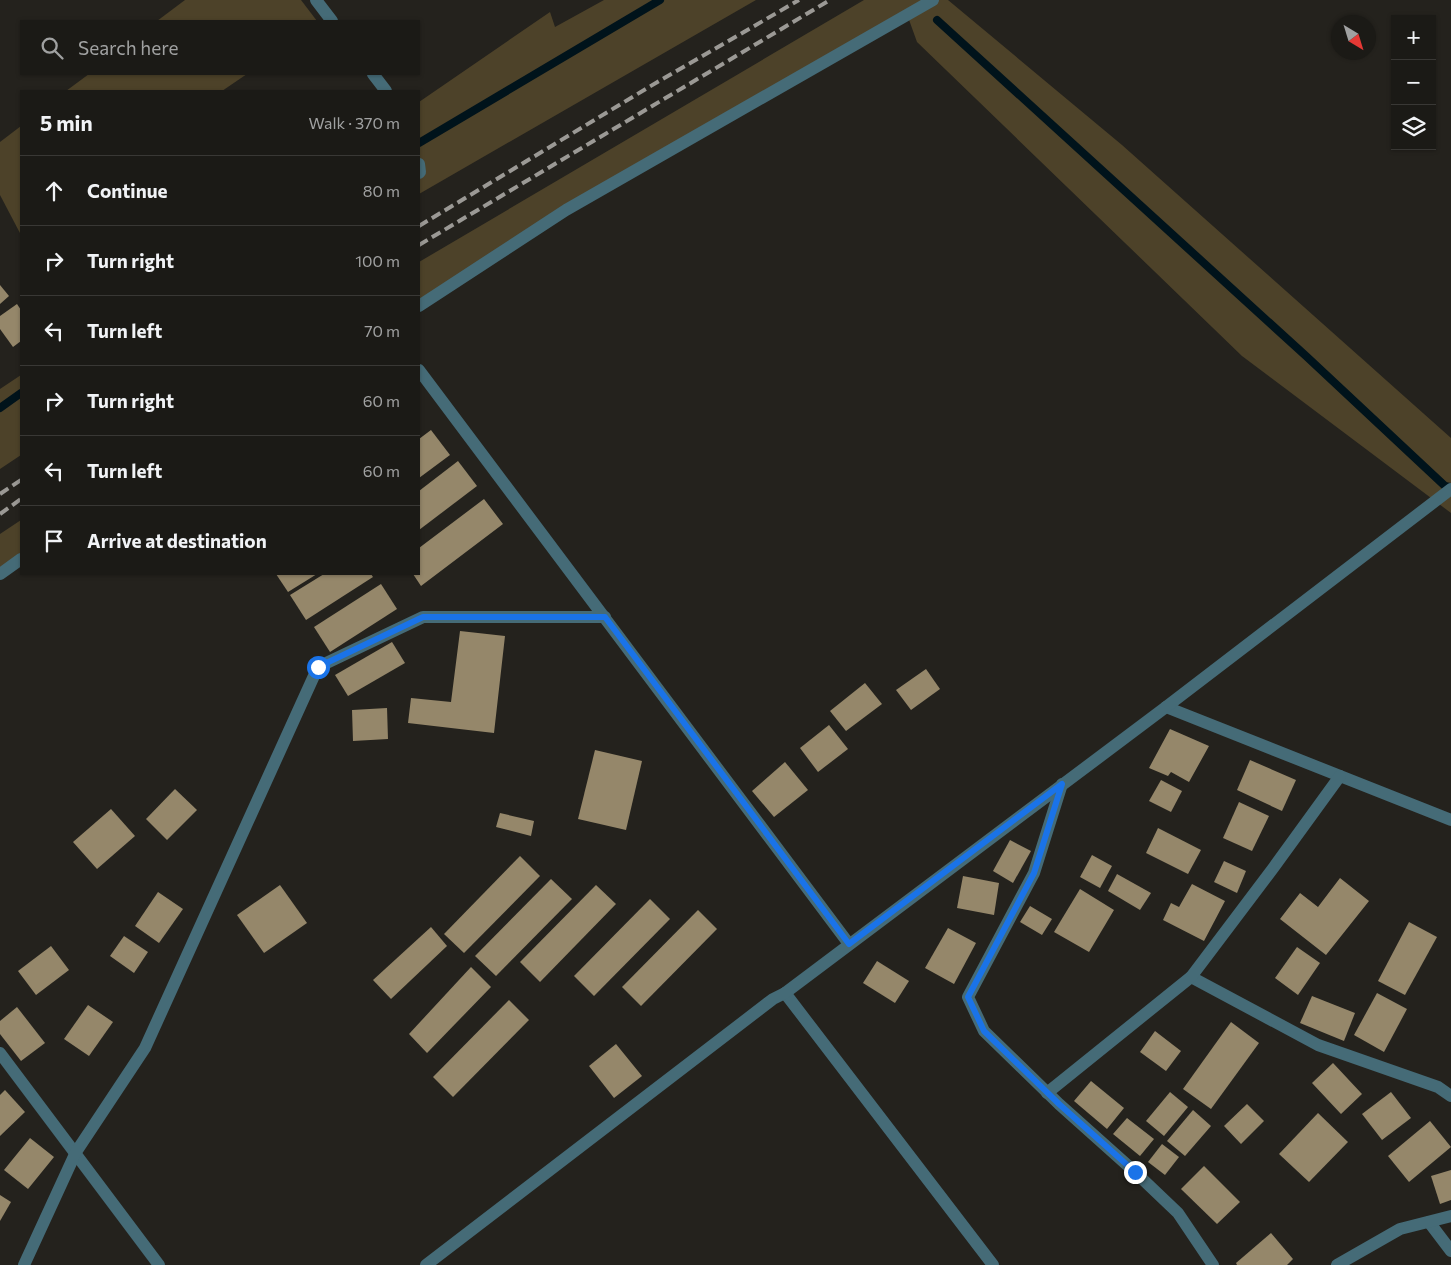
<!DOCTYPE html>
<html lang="en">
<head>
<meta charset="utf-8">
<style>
  :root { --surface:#1b1a16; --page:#282723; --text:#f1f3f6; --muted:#a0a1a1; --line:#393835 }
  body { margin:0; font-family:Commissioner,sans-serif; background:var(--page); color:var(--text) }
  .controls { position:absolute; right:15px; top:15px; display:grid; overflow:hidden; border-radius:0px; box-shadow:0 1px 4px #0004 }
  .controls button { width:45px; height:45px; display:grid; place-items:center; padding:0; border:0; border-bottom:1px solid var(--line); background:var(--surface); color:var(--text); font:25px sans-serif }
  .compass { position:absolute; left:1331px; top:15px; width:45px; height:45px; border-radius:50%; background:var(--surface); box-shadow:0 1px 4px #0004; rotate:142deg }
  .stop { position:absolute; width:15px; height:15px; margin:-11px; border:4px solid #1a73e8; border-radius:50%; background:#fff }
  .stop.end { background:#1a73e8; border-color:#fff; box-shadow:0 1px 5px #0008 }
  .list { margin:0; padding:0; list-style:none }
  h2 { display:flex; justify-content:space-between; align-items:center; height:65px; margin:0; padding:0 20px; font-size:21px }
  h2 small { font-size:16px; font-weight:400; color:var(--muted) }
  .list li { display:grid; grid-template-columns:32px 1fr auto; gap:15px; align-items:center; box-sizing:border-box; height:70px; padding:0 20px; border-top:1px solid var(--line) }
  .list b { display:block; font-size:19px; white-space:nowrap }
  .list em { font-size:16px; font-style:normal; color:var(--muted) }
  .icon { flex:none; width:28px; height:28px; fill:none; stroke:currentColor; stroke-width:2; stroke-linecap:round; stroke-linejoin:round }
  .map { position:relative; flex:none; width:1451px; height:1265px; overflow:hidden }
  .search { position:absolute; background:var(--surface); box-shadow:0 1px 4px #0004; left:20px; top:20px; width:400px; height:55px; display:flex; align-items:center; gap:12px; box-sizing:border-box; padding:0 18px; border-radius:0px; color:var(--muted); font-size:19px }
  .panel { position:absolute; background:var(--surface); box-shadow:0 1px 4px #0004; left:20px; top:90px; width:400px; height:485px; border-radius:0px }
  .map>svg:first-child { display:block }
  .green { fill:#4d4229 }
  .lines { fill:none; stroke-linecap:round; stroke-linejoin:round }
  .stream { stroke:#00131b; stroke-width:8 }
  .building { fill:#95876a }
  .minor { stroke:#456b77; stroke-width:12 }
  .tertiary { stroke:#456b77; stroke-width:12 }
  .rail { stroke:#9b9995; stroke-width:4; stroke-dasharray:10 5; stroke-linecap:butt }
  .route { stroke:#1a73e8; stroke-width:6 }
</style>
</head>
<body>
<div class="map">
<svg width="1451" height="1265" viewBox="0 0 1451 1265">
  <rect width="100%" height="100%" fill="#24221d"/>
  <g class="green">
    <path d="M 185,0 L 301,0 L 317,21 L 157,21 Z"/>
    <path d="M 604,0 L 756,0 L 419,194 L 419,102 L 550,12 L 555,27 Z"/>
    <path d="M 864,0 L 948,0 L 1122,145 L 1451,438 L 1451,513 L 1242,356 L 917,42 L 908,17 L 732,115 L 419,305 L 419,262 Z"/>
    <path d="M 89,74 L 247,74 L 222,91 L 66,91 Z"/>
    <path d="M 21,126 L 21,235 L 0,195 L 0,142 Z"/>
    <path d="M 21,375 L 21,455 L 0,469 L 0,389 Z"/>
    <path d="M 21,520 L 21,559 L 0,574 L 0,534 Z"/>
  </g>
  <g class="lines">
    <g class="stream">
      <path d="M 937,20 L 1306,356 L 1445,486 L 1451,487"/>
      <path d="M 419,143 L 660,0"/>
      <path d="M 0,408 L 21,393"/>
    </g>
  </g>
  <g class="building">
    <path d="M 0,285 L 9,296 L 0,304 Z"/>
    <path d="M 17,304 L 21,310 L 21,341 L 13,347 L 0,329 L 0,316 Z"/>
    <path d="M 431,430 L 450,455 L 419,478 L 419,439 Z"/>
    <path d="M 458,461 L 477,486 L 419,530 L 419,491 Z"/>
    <path d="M 484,499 L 503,524 L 421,586 L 413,574 L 419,574 L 419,548 Z"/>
    <path d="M 276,574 L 317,574 L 288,592 Z"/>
    <path d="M 324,574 L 371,574 L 373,577 L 306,620 L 290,595 Z"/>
    <path d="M 381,584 L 397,609 L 330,652 L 314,627 Z"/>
    <path d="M 460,631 L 505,636 L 494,733 L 408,723 L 411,698 L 451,702 Z"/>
    <path d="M 392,642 L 405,663 L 348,696 L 335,675 Z"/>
    <path d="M 926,669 L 940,689 L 911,710 L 896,690 Z"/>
    <path d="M 865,683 L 882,704 L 846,731 L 830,711 Z"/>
    <path d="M 387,708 L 388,739 L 353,741 L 352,710 Z"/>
    <path d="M 829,725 L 848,749 L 818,772 L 800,748 Z"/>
    <path d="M 1170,729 L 1209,746 L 1189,782 L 1171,772 L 1168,776 L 1149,768 Z"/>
    <path d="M 595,750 L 642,761 L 626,830 L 578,819 Z"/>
    <path d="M 1250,760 L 1296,780 L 1282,811 L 1237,790 Z"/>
    <path d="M 785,762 L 808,790 L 774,817 L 752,791 Z"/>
    <path d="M 1161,780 L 1182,791 L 1171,812 L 1149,801 Z"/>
    <path d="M 175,789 L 197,810 L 167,840 L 146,819 Z"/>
    <path d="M 1239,802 L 1269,816 L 1252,851 L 1223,838 Z"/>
    <path d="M 111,809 L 135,836 L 97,869 L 73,842 Z"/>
    <path d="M 500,813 L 534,821 L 531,836 L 496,827 Z"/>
    <path d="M 1158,828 L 1201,850 L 1188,874 L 1146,853 Z"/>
    <path d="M 1010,840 L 1031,851 L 1013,883 L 993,871 Z"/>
    <path d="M 1092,855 L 1112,866 L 1100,888 L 1080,877 Z"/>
    <path d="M 520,856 L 540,876 L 464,953 L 444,934 Z"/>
    <path d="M 1224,861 L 1246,871 L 1237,893 L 1214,882 Z"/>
    <path d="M 1117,874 L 1151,893 L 1140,910 L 1108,891 Z"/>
    <path d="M 963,876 L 999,883 L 994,915 L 957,908 Z"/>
    <path d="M 1340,878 L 1369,901 L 1326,955 L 1280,919 L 1300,893 L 1318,907 Z"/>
    <path d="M 551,879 L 572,899 L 496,976 L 475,956 Z"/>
    <path d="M 1192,884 L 1225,901 L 1204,941 L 1163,920 L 1171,903 L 1179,907 Z"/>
    <path d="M 280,885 L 307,923 L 264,953 L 237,915 Z"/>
    <path d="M 596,885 L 616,904 L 540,982 L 520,962 Z"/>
    <path d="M 1080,889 L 1114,910 L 1089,952 L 1054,932 Z"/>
    <path d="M 158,892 L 183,909 L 159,943 L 135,926 Z"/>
    <path d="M 650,899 L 670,919 L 594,996 L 574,976 Z"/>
    <path d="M 1030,906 L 1052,919 L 1042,935 L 1020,922 Z"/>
    <path d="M 698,910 L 717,929 L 641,1006 L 622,987 Z"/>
    <path d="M 1409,922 L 1437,937 L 1405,995 L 1378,981 Z"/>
    <path d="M 431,927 L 447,946 L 391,999 L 373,980 Z"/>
    <path d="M 948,928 L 976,943 L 954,984 L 925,968 Z"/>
    <path d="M 124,936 L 148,952 L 134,973 L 110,956 Z"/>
    <path d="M 51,946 L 69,970 L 36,995 L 18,971 Z"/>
    <path d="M 1297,947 L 1320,963 L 1298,995 L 1275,978 Z"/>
    <path d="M 877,961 L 909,981 L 895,1003 L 863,983 Z"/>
    <path d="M 471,967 L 491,987 L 427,1053 L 409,1034 Z"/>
    <path d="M 1377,993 L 1407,1009 L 1384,1052 L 1354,1035 Z"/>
    <path d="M 1312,996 L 1355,1013 L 1344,1041 L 1300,1023 Z"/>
    <path d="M 509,1000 L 529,1020 L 453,1097 L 433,1077 Z"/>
    <path d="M 88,1005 L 113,1022 L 89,1056 L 64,1039 Z"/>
    <path d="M 17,1007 L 45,1043 L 21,1061 L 0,1034 L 0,1021 Z"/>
    <path d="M 1231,1022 L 1259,1043 L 1211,1109 L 1183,1089 Z"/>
    <path d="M 1155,1031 L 1181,1051 L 1166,1071 L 1140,1052 Z"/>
    <path d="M 616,1044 L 642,1076 L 614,1098 L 589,1066 Z"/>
    <path d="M 1333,1063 L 1362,1094 L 1341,1114 L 1312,1083 Z"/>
    <path d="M 1091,1081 L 1124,1108 L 1107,1129 L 1074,1101 Z"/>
    <path d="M 5,1090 L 25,1112 L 0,1136 L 0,1095 Z"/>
    <path d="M 1170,1092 L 1188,1107 L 1164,1136 L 1146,1121 Z"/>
    <path d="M 1391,1092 L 1411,1118 L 1382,1140 L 1362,1114 Z"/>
    <path d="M 1247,1104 L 1264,1121 L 1241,1144 L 1224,1126 Z"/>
    <path d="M 1193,1110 L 1211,1126 L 1185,1156 L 1167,1141 Z"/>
    <path d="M 1318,1113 L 1348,1142 L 1309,1182 L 1279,1154 Z"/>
    <path d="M 1127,1118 L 1154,1139 L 1140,1156 L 1113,1134 Z"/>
    <path d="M 1430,1121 L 1451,1147 L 1409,1182 L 1388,1156 Z"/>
    <path d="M 30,1138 L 54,1157 L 28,1189 L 4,1170 Z"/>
    <path d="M 1162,1144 L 1179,1157 L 1165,1175 L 1148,1162 Z"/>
    <path d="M 1204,1166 L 1240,1202 L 1217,1224 L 1181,1189 Z"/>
    <path d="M 1451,1170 L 1451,1200 L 1440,1204 L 1431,1176 Z"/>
    <path d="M 0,1195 L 11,1202 L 0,1221 Z"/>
    <path d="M 1271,1233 L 1293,1259 L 1287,1265 L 1237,1265 L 1236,1263 Z"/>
  </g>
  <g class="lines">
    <g class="minor">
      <path d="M 316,0 L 332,21"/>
      <path d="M 373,74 L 386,91"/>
      <path d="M 419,164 L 420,172 L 419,173"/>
      <path d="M 419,306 L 566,210 L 933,0"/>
      <path d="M 419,370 L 849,944"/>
      <path d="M 0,574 L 21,559"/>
      <path d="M 1166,707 L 1451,820"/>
      <path d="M 1062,784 L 1034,873 L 968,997 L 984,1031 L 1059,1104 L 1135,1172 L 1178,1213 L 1213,1265"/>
      <path d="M 1191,977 L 1318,1045 L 1438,1087 L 1451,1096"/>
      <path d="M 785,993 L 993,1265"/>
      <path d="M 0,1053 L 159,1265"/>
      <path d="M 1047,1093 L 1191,977 L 1274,867 L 1340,776"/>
      <path d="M 1429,1222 L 1451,1251"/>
      <path d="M 24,1265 L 76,1152 L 145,1048 L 318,667 L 423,617 L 605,617"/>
      <path d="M 426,1265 L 773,999 L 785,993 L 1166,707 L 1451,489"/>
    </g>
    <path class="tertiary" d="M 1337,1265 L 1400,1229 L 1451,1216"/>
    <g class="rail">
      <path d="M 419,226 L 649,87 L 799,0"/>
      <path d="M 419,245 L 830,0"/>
      <path d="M 0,494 L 21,480"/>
      <path d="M 0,514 L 21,499"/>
    </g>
  </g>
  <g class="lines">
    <path class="route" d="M 318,667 L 423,617 L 605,617 L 849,944 L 1062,784 L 1034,873 L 968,997 L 984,1031 L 1059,1104 L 1135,1172"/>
  </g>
</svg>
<div class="controls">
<button>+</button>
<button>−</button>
<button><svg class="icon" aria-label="layers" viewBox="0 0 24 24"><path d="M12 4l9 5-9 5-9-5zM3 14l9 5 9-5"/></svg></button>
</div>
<svg class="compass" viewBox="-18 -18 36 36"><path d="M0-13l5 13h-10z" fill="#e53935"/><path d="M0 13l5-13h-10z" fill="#a0a1a1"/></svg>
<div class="stop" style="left:318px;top:667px"></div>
<div class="stop end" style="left:1135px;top:1172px"></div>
<div class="search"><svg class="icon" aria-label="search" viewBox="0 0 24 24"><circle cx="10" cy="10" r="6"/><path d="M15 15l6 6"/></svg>Search here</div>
<section class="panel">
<h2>5 min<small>Walk · 370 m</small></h2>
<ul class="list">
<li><svg class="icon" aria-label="ahead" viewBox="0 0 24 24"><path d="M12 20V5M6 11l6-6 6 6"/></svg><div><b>Continue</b></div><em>80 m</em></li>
<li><svg class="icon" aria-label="right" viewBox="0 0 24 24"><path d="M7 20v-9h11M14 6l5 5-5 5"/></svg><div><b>Turn right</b></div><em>100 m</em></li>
<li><svg class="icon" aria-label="left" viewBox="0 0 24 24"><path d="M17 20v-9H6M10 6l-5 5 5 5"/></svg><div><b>Turn left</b></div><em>70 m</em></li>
<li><svg class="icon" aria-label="right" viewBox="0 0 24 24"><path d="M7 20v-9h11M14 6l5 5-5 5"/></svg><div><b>Turn right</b></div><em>60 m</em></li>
<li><svg class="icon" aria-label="left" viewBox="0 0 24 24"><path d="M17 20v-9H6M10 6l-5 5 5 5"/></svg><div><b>Turn left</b></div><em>60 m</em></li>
<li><svg class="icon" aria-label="arrive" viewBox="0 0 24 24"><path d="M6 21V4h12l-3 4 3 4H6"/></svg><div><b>Arrive at destination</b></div></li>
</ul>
</section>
</div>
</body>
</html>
